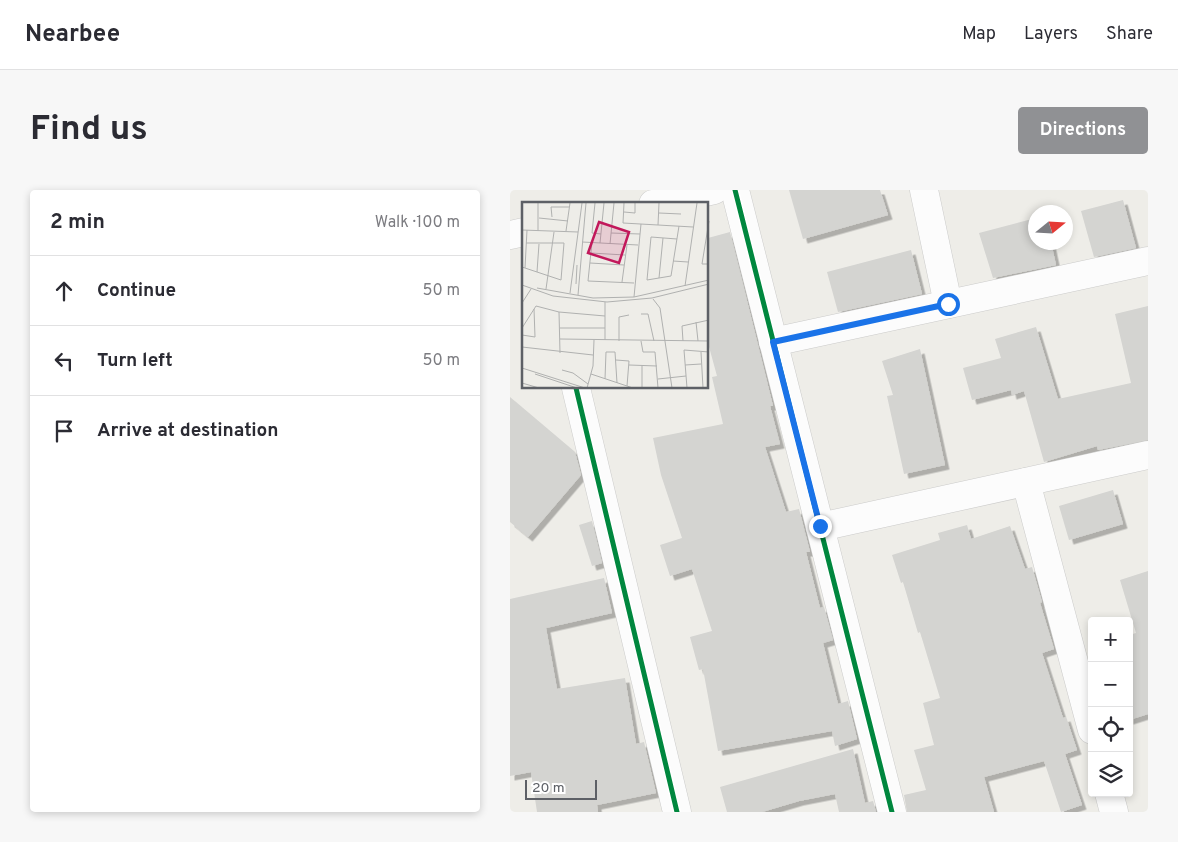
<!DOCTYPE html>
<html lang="en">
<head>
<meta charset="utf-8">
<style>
  :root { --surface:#fff; --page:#f7f7f7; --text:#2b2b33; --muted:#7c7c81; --line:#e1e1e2; --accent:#909194 }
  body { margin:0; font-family:Overpass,sans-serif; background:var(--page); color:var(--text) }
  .controls { position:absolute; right:15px; bottom:15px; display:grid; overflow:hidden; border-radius:5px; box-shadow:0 2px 8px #0003 }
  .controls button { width:45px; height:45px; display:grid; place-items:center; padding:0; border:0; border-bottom:1px solid var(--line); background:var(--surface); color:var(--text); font:25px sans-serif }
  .compass { position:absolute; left:518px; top:15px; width:45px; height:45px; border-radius:50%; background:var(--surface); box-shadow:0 2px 8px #0003; rotate:72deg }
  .scale { position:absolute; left:15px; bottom:12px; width:72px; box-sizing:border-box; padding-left:5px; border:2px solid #5d6066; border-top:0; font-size:14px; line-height:18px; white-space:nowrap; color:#5d6066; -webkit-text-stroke:4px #fff; paint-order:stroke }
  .stop { position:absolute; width:15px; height:15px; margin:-11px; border:4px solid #1a73e8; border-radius:50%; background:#fff }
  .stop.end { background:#1a73e8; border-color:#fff; box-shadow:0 1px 5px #0008 }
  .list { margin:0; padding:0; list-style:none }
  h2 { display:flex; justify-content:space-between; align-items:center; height:65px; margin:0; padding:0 20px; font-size:21px }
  h2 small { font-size:16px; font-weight:400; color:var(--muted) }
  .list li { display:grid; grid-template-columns:32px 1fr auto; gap:15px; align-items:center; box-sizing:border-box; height:70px; padding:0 20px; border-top:1px solid var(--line) }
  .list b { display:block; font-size:19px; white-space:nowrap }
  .list em { font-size:16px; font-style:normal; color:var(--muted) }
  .icon { flex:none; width:28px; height:28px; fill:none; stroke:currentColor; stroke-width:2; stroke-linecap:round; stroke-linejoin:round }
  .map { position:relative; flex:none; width:638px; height:622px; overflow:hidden; border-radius:5px }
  header { display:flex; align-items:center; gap:30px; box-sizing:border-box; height:70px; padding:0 25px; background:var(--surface); border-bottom:1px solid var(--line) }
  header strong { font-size:24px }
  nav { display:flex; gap:28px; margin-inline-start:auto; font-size:18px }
  .intro { display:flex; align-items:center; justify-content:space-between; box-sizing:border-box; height:120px; padding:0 30px }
  h1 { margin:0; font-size:35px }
  .button { padding:12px 22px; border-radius:5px; background:var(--accent); color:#fff; font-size:18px; font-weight:700 }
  main { display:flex; gap:30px; padding:0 30px }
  aside { flex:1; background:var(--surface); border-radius:5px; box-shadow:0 2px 8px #0003 }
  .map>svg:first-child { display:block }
  .building { fill:#d4d4d1; filter:url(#shadow) }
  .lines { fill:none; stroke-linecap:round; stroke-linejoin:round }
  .street-casing { stroke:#cbcbca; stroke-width:29 }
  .street { stroke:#fcfcfc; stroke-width:28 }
  .cycleway-casing { stroke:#fff; stroke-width:8 }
  .cycleway { stroke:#00873e; stroke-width:5 }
  .route { stroke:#1a73e8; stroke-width:6 }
  .inset-road { fill:none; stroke:#b0b1b0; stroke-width:1 }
  .view { fill:#c2185b; fill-opacity:0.15; stroke:#c2185b; stroke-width:2.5 }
  .inset-edge { fill:none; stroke:#5d6066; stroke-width:2.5 }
</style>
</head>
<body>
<header>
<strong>Nearbee</strong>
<nav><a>Map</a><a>Layers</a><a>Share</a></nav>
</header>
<div class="intro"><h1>Find us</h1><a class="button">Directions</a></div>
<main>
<aside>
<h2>2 min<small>Walk · 100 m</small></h2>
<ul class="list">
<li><svg class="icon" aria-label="ahead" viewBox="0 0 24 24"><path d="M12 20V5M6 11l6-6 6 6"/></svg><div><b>Continue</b></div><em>50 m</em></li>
<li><svg class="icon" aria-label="left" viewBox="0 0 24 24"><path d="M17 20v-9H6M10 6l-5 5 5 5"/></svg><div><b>Turn left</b></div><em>50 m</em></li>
<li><svg class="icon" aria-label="arrive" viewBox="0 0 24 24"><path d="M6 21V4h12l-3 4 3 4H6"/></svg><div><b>Arrive at destination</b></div></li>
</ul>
</aside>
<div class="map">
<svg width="638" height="622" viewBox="0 0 638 622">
  <defs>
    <filter id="shadow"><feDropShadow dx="4.5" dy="4.5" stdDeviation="0" flood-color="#0004"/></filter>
  </defs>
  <rect width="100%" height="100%" fill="#eeede8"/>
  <g class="building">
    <path d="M 279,0 L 370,0 L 378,25 L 293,49 Z"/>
    <path d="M 613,10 L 626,58 L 584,67 L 571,21 Z"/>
    <path d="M 526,28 L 526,52 L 541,52 L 546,75 L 483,88 L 469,43 Z"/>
    <path d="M 220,42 L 263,216 L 260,216 L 270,254 L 255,257 L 276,322 L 289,319 L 300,362 L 296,362 L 310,418 L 314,417 L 323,450 L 313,453 L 328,514 L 338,511 L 347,549 L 325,556 L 322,541 L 208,561 L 193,479 L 189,480 L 180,447 L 202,441 L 182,379 L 160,386 L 150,355 L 172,348 L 151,285 L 143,248 L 213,234 L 202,187 L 207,186 L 198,153 L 198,48 Z"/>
    <path d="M 401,60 L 412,104 L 328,122 L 317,82 Z"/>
    <path d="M 638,116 L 638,250 L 588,260 L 587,256 L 534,272 L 514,201 L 502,205 L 501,200 L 462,210 L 453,178 L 491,168 L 485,149 L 526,137 L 548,209 L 621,193 L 605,124 Z"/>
    <path d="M 410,159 L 435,275 L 394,284 L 377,206 L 383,205 L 372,171 Z"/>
    <path d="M 0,207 L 65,262 L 71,285 L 18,347 L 0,332 Z"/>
    <path d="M 603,300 L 613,334 L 559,350 L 549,316 Z"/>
    <path d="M 82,331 L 92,373 L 82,376 L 69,335 Z"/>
    <path d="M 457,335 L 461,349 L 500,336 L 515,379 L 522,377 L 532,412 L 530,413 L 544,459 L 532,463 L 553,528 L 556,527 L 567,560 L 555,564 L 572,615 L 551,622 L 534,571 L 474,587 L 484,622 L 397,622 L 394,605 L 416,600 L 404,560 L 424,555 L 413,513 L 430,508 L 410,442 L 408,443 L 393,392 L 391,393 L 382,365 L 430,350 L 428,343 Z"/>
    <path d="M 638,381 L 638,524 L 619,530 L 619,445 L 626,443 L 610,390 Z"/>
    <path d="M 94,388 L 102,423 L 36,438 L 47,499 L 115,488 L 126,554 L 134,552 L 146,603 L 87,615 L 88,622 L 27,622 L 21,582 L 0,586 L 0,409 Z"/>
    <path d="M 343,559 L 355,613 L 363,611 L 366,622 L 329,622 L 325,604 L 289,611 L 252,622 L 217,622 L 210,597 Z"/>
  </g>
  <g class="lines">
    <g class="street-casing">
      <g id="street">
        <path d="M 225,0 L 382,622"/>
        <path d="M 414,0 L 438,114"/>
        <path d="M 143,14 L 204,0"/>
        <path d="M 0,45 L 14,42"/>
        <path d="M 263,152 L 638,71"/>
        <path d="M 66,198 L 167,622"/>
        <path d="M 516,292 L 582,540"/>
        <path d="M 310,337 L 638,265"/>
        <path d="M 599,603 L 604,622"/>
      </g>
    </g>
    <use href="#street" class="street"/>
    <g class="cycleway-casing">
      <g id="cycleway">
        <path d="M 225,0 L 382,622"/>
        <path d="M 66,198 L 167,622"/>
      </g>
    </g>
    <use href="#cycleway" class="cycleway"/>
  </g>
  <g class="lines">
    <path class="route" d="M 310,336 L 263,152 L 438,114"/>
  </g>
  <g transform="translate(12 12)">
    <rect width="186" height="186" fill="#eeede8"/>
    <path class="inset-road" d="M 73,1 L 70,31 L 79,32M 102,1 L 101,21 L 171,25M 102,10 L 113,11 L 113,1M 137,11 L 159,12M 30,15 L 29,5 L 47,5M 17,16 L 46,19M 187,19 L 180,62 L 187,62M 136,23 L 137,1M 0,28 L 56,30M 16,29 L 16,1M 44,29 L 48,1M 89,31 L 118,32M 155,37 L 129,35 L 125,78 L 149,74 L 157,24M 60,40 L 116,43M 70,40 L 66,79 L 112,81M 78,41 L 82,1M 88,42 L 92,1M 69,51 L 103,53M 151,59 L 166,60M 68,61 L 102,63M 0,65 L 39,78 L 42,41 L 4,41M 3,66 L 5,28M 15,70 L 17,42M 137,76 L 141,36M 100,80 L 105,43M 54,82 L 55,63M 0,83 L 31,94 L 85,100 L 130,96 L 187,82M 163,84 L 175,1M 15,86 L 71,96 L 112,95 L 187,78M 24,87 L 32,30M 48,91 L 60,1M 56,93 L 64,1M 112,95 L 119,22M 131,97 L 138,106 L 150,186M 0,101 L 9,87M 37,110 L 38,151M 119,112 L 126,112 L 132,139M 174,120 L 176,139M 0,126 L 14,104 L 37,110 L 83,114M 38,126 L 83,126M 0,133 L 13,135 L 12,107M 38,137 L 187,139M 83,138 L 83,100M 97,139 L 97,115 L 107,113M 119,139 L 121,150 L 133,150 L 136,186M 161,139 L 160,124 L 187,118M 0,145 L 71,153M 179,150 L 181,186M 94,158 L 107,159 L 105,184M 107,163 L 135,164M 163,163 L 179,162M 0,166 L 63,186M 40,168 L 51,171 L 66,182M 13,172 L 55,186M 69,172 L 111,186M 83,177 L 84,150 L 93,150 L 95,181M 136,177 L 164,174M 0,181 L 17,186M 65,186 L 71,164 L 72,138M 120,186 L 120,163M 165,186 L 162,148 L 187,150"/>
    <path class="view" d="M 77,20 L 107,30 L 97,61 L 66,51 Z"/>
    <rect width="186" height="186" class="inset-edge"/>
  </g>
</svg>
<div class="controls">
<button>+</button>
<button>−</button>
<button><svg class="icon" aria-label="locate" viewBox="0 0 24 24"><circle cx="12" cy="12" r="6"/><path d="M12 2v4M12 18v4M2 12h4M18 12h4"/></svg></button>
<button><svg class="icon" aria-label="layers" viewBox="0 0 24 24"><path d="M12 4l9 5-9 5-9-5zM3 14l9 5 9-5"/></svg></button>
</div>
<svg class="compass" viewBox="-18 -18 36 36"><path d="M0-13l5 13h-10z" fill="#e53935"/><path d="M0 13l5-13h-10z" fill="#7c7c81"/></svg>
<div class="scale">20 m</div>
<div class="stop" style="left:438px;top:114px"></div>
<div class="stop end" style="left:310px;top:336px"></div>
</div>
</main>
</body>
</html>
